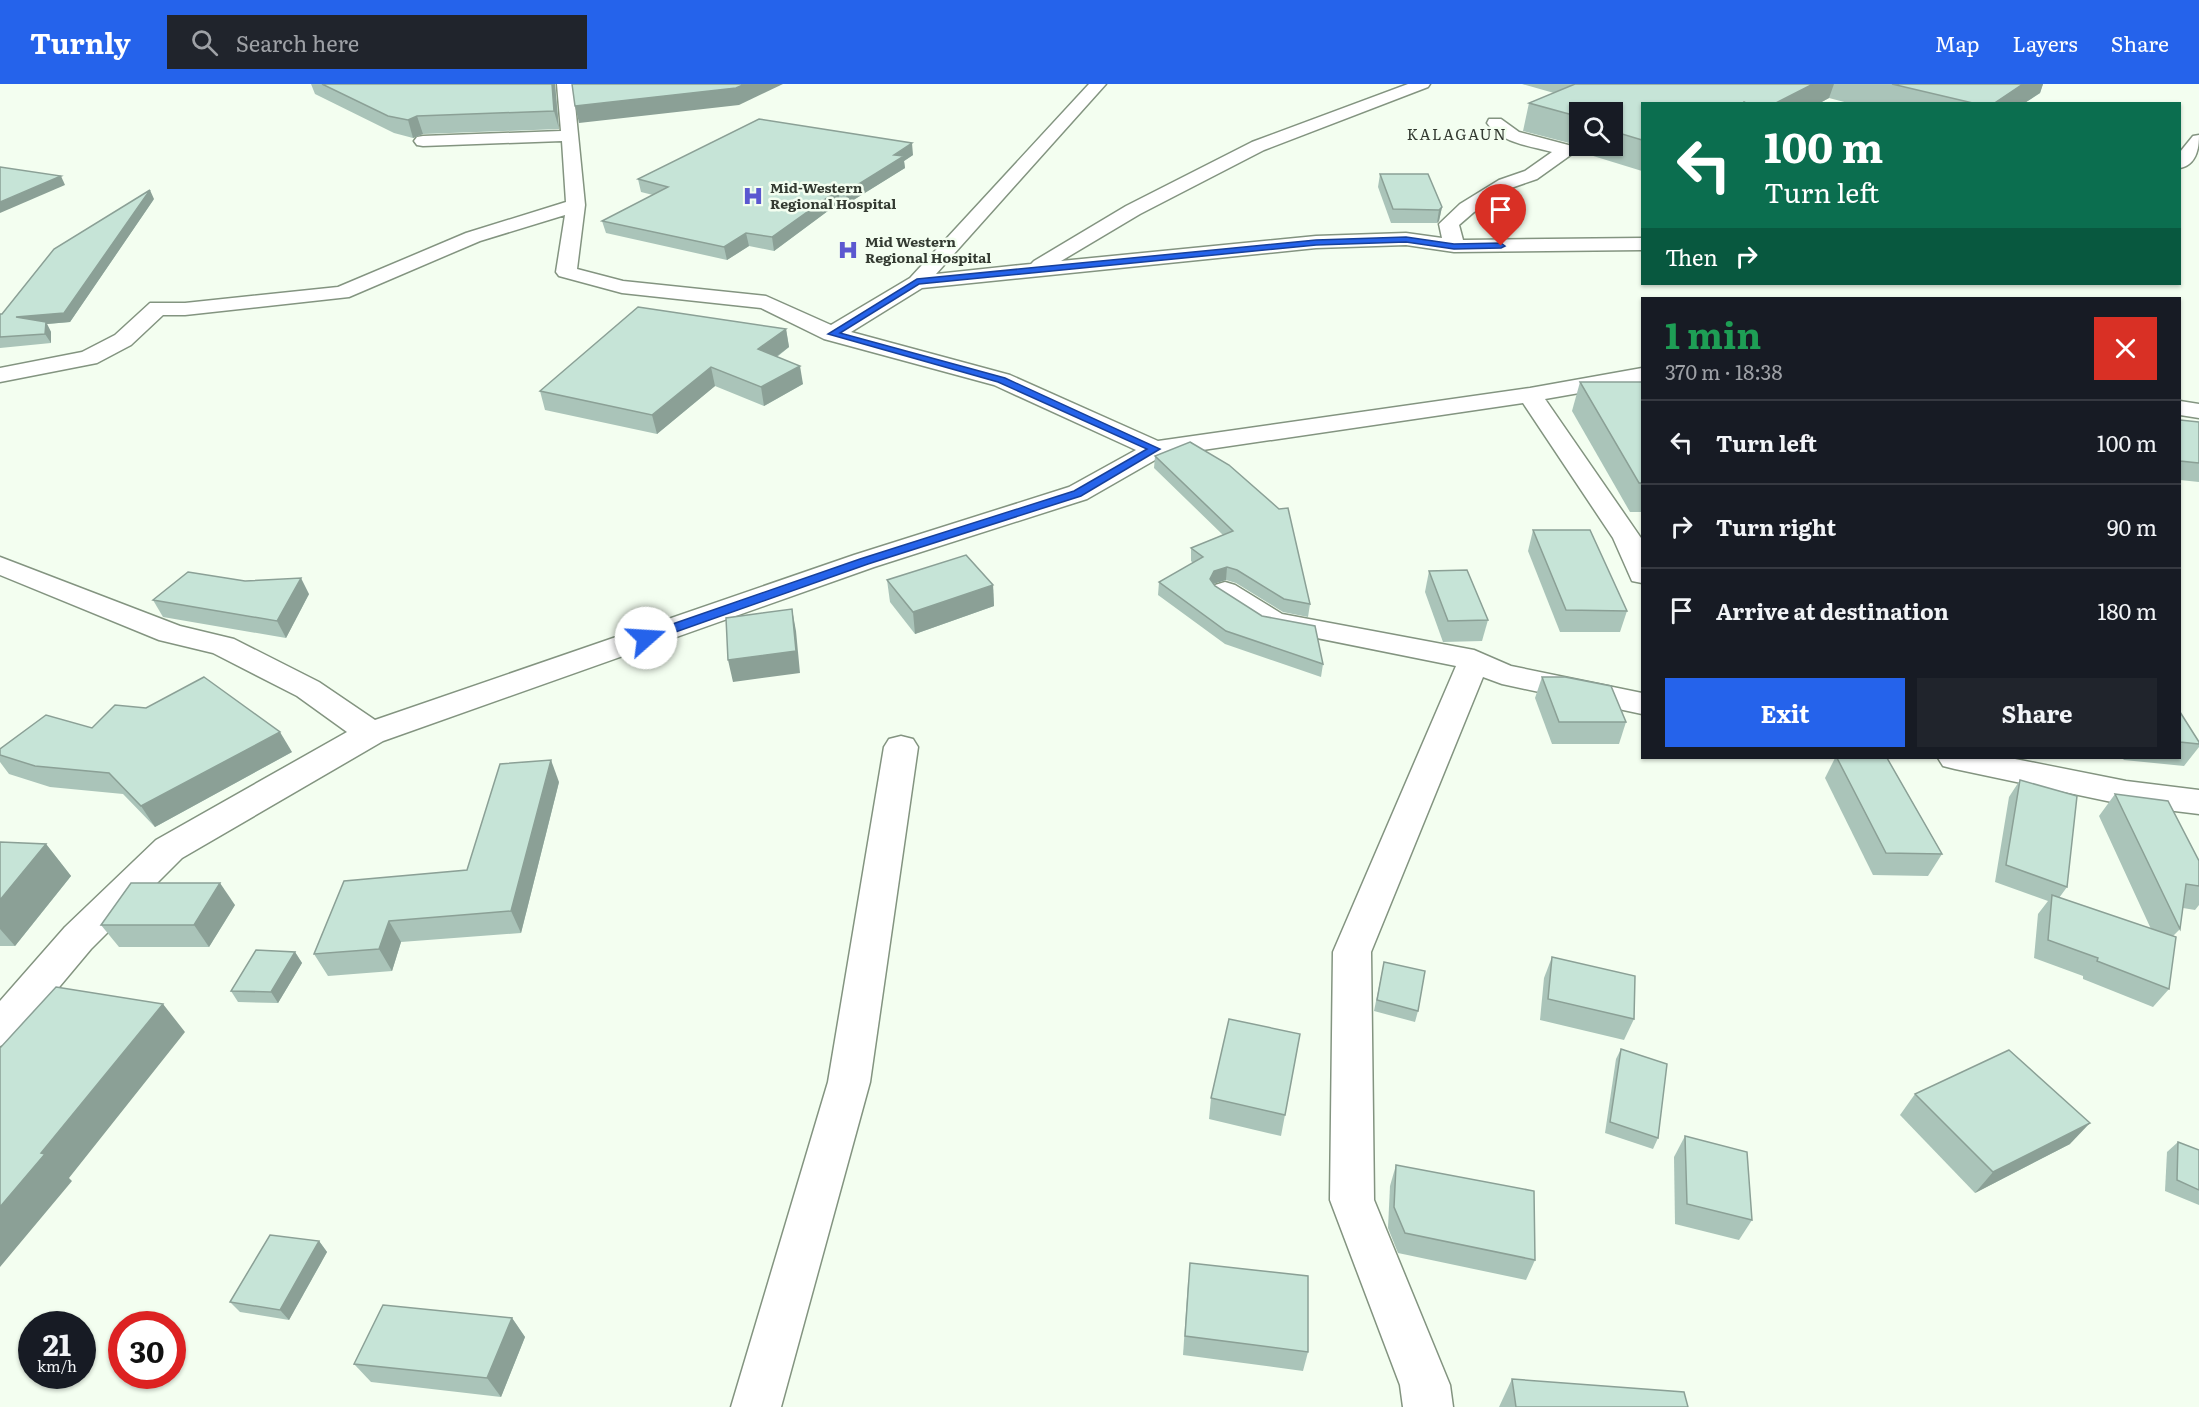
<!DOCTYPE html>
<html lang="en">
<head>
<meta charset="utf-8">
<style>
  body { margin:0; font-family:Literata,serif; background:#20242c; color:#f1f3f6; height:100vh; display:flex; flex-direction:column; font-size:22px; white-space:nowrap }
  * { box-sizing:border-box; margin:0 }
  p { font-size:20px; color:#9ea1a6 }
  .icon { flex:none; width:33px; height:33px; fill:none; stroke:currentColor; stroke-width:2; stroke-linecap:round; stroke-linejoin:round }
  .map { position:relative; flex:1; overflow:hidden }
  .details { position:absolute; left:1641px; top:213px; width:540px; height:462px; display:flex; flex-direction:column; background:#171b24; border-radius:0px; box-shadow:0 2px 4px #0004 }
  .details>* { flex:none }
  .hud { position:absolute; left:1641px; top:18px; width:540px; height:183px; border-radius:0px; box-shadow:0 2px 4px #0004; background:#0b6e4f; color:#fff; overflow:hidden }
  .fabs { position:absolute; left:1569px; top:18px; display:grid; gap:12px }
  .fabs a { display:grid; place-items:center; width:54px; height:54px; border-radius:0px; background:#171b24; box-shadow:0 2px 4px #0004; font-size:30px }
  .speed { position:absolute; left:18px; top:1227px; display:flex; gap:12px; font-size:30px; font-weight:700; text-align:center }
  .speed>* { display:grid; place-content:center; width:78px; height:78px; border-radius:50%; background:#171b24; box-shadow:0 2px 4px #0004; line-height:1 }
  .speed small { font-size:15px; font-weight:400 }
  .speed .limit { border:9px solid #d22; background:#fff; color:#111 }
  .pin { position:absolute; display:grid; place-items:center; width:51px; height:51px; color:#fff; margin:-62px -26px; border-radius:50% 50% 50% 0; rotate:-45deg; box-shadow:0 0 6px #0007 }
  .pin .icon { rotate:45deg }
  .me { position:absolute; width:66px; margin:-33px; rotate:71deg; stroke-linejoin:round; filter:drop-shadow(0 0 4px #0008) }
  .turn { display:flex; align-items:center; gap:21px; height:126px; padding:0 24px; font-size:27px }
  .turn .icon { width:78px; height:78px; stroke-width:2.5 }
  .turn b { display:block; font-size:42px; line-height:51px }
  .then { display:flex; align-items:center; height:57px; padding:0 24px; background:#0003; gap:12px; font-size:22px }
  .round { display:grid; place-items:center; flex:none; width:63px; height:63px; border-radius:0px; background:#20242c }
  .head { display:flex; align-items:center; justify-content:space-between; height:102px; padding:0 24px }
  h1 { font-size:36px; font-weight:700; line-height:45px; color:#1e9e55 }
  .cta { display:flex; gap:12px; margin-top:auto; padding:12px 24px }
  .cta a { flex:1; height:69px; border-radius:0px; background:#2563eb; color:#fff; font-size:24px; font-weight:700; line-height:69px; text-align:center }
  .cta a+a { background:#20242c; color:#f1f3f6 }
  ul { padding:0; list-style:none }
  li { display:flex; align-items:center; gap:18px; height:84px; padding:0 24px; border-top:2px solid #363941 }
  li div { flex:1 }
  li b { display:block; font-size:22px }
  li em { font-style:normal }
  header { display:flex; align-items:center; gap:36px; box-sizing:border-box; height:84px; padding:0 30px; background:#2563eb; color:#fff }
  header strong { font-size:28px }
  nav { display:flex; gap:33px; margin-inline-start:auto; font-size:21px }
  .search { width:420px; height:54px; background:#20242c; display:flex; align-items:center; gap:15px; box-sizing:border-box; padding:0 21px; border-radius:0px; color:#9ea1a6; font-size:22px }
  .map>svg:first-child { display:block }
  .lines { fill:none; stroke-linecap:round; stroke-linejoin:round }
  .street-casing { stroke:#839480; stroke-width:3 }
  .street { fill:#fff; fill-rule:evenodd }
  .wall { fill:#aac4b9; fill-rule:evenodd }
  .shaded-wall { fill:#8ba096 }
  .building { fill:#c6e4d7; stroke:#8ba096; stroke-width:1.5 }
  .route { fill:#2563eb; stroke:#184099; stroke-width:1.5 }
  .labels { text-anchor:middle; stroke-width:5; stroke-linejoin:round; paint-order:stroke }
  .far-poi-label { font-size:14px; font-weight:bold; fill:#333a31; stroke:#f3fef0; text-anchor:start }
  .far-neighbourhood-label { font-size:15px; letter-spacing:1.5px; fill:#333a31; stroke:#f3fef0 }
</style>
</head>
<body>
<header>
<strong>Turnly</strong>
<div class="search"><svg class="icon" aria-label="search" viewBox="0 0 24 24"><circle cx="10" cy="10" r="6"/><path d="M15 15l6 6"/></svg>Search here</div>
<nav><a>Map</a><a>Layers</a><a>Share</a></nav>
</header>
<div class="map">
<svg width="2199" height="1323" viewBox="0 0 2199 1323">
  <rect width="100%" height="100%" fill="#f3fef0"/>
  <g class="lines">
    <g class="street-casing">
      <g id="street">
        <path d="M557,0H573L585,121L577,185L623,197L766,212L831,241L910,194L1089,0H1106L936,190L1031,180L1034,177L1126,122L1252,58L1408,0H1430L1428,3L1264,66L1140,130L1061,177L1316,152L1406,149L1442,154L1439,140L1460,120L1499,96L1525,87L1552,68C1530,62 1501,59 1487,39L1489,35H1501L1519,48L1572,62L1575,66L1572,70L1537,95L1511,104L1474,128L1459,141L1463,156L1642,154V166L1454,168L1406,161L1316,164L922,204L851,248L1010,291L1158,357L1530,304L1642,284V298L1545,315L1641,454L1642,499L1632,497L1613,454L1523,319L1162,372L1087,415L874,483L383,657L182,774L91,865L14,957L0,962V917L65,843L156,756L347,648L297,612L213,569L159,556L0,491V473L180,542L234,555L319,598L375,636L854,471L1069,403L1136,366L994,301L824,255L761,224L622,209L559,192L556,188L565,131L480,157L349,213L185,231H163L131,261L97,279L0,298V284L82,268L115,251L150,219H185L338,203L466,149L566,118L562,57L423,62L417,61L414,57L417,53L423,52L561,47Z"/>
        <path d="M2199,51C2199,65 2196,81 2180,84V68L2193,52Z"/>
        <polygon points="2180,317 2199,320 2199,334 2180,331"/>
        <polygon points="1225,498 1235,501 1282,530 1474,566 1511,582 1642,609 1642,630 1502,600 1483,593 1371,868 1374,1116 1450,1301 1453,1323 1403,1323 1400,1301 1330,1116 1333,868 1456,582 1262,543 1215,513 1211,507 1215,501"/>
        <polygon points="901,652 913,655 918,663 870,998 781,1323 731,1323 828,998 884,663 889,655"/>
        <polygon points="1938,674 2010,674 2126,697 2199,706 2199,730 2126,721 1955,685 1943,682"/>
      </g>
    </g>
    <use href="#street" class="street"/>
  </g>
  <g class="wall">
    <polygon points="311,0 555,0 559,45 423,50 413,54 394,49 315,10"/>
    <path d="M1522,0H2043L2040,9L2023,20H1852L1829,14L1818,20H1642V87L1577,67L1573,60L1523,47L1529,19L1554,9ZM1580,28H1612V62H1580Z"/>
    <polygon points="913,71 904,77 905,84 847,120 840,118 774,167 749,162 727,176 606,149 602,137 653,111 641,108 638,95"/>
    <polygon points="1380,90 1442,123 1439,137 1437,139 1391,139 1378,103"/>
    <polygon points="154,115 70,238 47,240 51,248 51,259 0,264 0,230 2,230"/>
    <polygon points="786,245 789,263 777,273 803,300 764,322 715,302 657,350 545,326 540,307"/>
    <polygon points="1580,298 1642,298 1642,428 1630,428 1572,327"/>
    <polygon points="2180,336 2199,338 2199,398 2180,396"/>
    <polygon points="1155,372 1310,520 1308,533 1283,528 1236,499 1226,496 1213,500 1215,502 1323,580 1321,593 1225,560 1158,511 1159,498 1193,479 1191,477 1191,464 1223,451 1154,384"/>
    <polygon points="1533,446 1627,527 1620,548 1560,548 1528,467"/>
    <polygon points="1429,487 1488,536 1482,557 1443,558 1425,508"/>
    <polygon points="887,496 993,501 994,522 915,550 890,518"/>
    <polygon points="309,510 286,554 163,533 153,516"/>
    <polygon points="1542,593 1626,638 1619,660 1552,660 1535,614"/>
    <polygon points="146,624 292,668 155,743 123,710 50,703 9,690 0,678 0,665 92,644"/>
    <polygon points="2180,628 2199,658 2199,663 2184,682 2124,676 2122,674 2180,674"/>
    <polygon points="1835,674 1887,674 1942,770 1928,792 1873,791 1825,694"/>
    <polygon points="2020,696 2067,803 2059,814 2151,845 2099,732 2115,710 2199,777 2199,821 2195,826 2183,824 2180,845 2173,852 2169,905 2153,923 2083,895 2083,892 2034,874 2038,830 2048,817 1995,798 2009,713"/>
    <polygon points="559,698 521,849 401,858 392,887 328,892 314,870 467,786"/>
    <polygon points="0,758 46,760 71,792 15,862 0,862"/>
    <polygon points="235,821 209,863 119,863 101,841"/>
    <polygon points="295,868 302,879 278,919 238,918 231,907"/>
    <polygon points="1552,873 1634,935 1624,956 1540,936 1544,894"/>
    <polygon points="1384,878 1418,927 1415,938 1374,927"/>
    <polygon points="1300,950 1281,1052 1209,1035 1211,1014"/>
    <polygon points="1621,965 1658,1054 1653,1065 1605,1049 1616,975"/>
    <polygon points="1915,1010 2070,1060 1975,1109 1900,1031"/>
    <polygon points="1685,1052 1752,1136 1739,1156 1675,1140 1674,1073"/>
    <polygon points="2178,1058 2199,1066 2199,1121 2165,1107 2167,1068"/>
    <polygon points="1396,1081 1535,1176 1526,1196 1398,1169 1388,1144 1390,1102"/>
    <polygon points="319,1157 327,1168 289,1236 240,1228 230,1218"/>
    <polygon points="1188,1198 1308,1268 1303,1287 1183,1271"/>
    <polygon points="512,1234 525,1253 501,1313 371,1298 354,1280"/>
    <polygon points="1512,1295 1688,1323 1499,1323"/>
  </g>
  <g class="shaded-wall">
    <polygon points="552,0 555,0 559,45 554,27"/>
    <polygon points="745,0 783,0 739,21 579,39 575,22"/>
    <polygon points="1813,0 1834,0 1829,14 1818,20 1774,20"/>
    <polygon points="2023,0 2043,0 2040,9 2023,20 1993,20"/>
    <polygon points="417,32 423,50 413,54 408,36"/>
    <polygon points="912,59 913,71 904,77 905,84 847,120 846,108 894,71"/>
    <polygon points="61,92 65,101 0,129 0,118"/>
    <polygon points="150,106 154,115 70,238 47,240 51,248 51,259 45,250 16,233"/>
    <polygon points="838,106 840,118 774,167 772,153"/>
    <polygon points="1442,123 1439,137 1437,139 1439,126"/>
    <polygon points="746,149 749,162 727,176 724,163"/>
    <polygon points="786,245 789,263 761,284 758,265"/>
    <polygon points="800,282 803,300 764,322 761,303"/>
    <polygon points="711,283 715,302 657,350 652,331"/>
    <polygon points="1227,483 1226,496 1213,500 1210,495 1214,487"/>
    <polygon points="301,494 309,510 286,554 277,537"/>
    <polygon points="993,501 994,522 915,550 913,528"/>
    <polygon points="792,525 796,547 800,589 733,598 728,576"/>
    <polygon points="280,648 292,668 155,743 141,722"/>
    <polygon points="551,676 559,698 521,849 511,827"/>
    <polygon points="46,760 71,792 15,862 0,845 0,816"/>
    <polygon points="220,799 235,821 209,863 194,841"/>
    <polygon points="389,837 401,858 392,887 379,865"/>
    <polygon points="295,868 302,879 278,919 271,908"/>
    <polygon points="163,920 185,948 69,1094 72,1097 0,1183 0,1123 41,1069"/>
    <polygon points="2090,1039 2070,1060 1975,1109 1993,1088"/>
    <polygon points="319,1157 327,1168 289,1236 280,1226"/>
    <polygon points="512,1234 525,1253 501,1313 487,1294"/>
  </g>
  <g class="building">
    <polygon points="322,0 552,0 554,27 417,32 408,36 388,32"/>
    <polygon points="572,0 745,0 736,4 575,22"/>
    <polygon points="1575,0 1813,0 1774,20 1748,20 1744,18 1742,20 1642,20 1642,56 1612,47 1612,28 1580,28 1580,33 1529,19"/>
    <polygon points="1892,0 2023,0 1993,20 1977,20"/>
    <polygon points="759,35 912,59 894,71 904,72 846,108 838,106 772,153 746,149 724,163 602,137 668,103 638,95"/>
    <polygon points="0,83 61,92 0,118"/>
    <polygon points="1380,90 1428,90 1442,123 1439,126 1393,125"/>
    <polygon points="150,106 64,229 16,233 46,238 45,250 0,253 0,230 2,230 54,165"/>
    <polygon points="638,223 786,245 758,265 800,282 761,303 711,283 652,331 540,307"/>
    <polygon points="1580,298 1642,298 1642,399 1639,399"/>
    <polygon points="2180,336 2199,338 2199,379 2180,377"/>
    <polygon points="1190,358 1229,381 1279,425 1288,424 1310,520 1284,515 1237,486 1227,483 1214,487 1210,495 1215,502 1262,532 1315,542 1323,580 1226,547 1159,498 1203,473 1191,464 1233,447 1155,372"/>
    <polygon points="1533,446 1590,446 1627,527 1566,526"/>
    <polygon points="966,471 993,501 913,528 887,496"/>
    <polygon points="1467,486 1488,536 1448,537 1429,487"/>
    <polygon points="188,488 245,497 301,494 277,537 153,516"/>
    <polygon points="792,525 796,567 728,576 726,534"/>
    <polygon points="204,593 280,648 141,722 109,689 35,682 0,671 0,665 46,631 92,644 115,621 146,624"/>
    <polygon points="1542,593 1565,593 1611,602 1626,638 1559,638"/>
    <polygon points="2180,628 2199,658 2199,660 2180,658"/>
    <polygon points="1837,674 1887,674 1942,770 1886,769"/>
    <polygon points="551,676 511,827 389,837 379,865 314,870 344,797 467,786 500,680"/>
    <polygon points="2020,696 2077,712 2067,803 2006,781"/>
    <polygon points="2115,710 2168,717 2199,777 2199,802 2186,800 2180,845"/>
    <polygon points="0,758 46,760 0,816"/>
    <polygon points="131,799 220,799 194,841 101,841"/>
    <polygon points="2052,811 2176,853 2169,905 2097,877 2098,874 2048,856"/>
    <polygon points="256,866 295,868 271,908 231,907"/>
    <polygon points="1552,873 1635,892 1634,935 1548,915"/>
    <polygon points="1384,878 1425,887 1418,927 1377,916"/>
    <polygon points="56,903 163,920 41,1069 45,1070 0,1123 0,964"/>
    <polygon points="1229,935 1300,950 1285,1031 1211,1014"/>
    <polygon points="1621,965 1667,980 1658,1054 1610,1038"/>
    <polygon points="2009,966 2090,1039 1993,1088 1915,1010"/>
    <polygon points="1685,1052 1747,1068 1752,1136 1687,1120"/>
    <polygon points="2178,1058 2199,1066 2199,1106 2177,1096"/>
    <polygon points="1396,1081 1534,1107 1535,1176 1405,1149 1394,1123"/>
    <polygon points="270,1151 319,1157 280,1226 230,1218"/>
    <polygon points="1190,1179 1308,1192 1308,1268 1185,1252"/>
    <polygon points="383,1221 512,1234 487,1294 354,1280"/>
    <polygon points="1512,1295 1684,1308 1688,1323 1516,1323"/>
  </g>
  <polygon class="route" points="1406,153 1454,160 1501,159 1505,162 1501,164 1454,165 1406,158 1316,161 919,200 840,249 1005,294 1160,365 1081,412 868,480 650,557 646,558 639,554 641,551 860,475 1074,407 1147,365 998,298 828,250 917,195 1316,156"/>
  <defs>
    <g id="hospital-bare" transform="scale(1.62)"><path d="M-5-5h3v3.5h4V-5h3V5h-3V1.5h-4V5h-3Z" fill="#5b58d0" stroke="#f3fef0" stroke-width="2.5" paint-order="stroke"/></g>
  </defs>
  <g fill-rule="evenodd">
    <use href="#hospital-bare" x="753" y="112"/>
    <use href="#hospital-bare" x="848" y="166"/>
  </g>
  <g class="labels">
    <g class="far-poi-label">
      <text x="770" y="109">Mid-Western<tspan x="770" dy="16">Regional Hospital</tspan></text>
      <text x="865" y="163">Mid Western<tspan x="865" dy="16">Regional Hospital</tspan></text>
    </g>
    <g class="far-neighbourhood-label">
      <text x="1457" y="56">KALAGAUN</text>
    </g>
  </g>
</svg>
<div class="fabs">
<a><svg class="icon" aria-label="search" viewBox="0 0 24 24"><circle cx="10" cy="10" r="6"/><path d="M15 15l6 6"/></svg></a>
</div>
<div class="speed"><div>21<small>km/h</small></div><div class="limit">30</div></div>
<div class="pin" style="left:1501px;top:162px;background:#d93025"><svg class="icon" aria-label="arrive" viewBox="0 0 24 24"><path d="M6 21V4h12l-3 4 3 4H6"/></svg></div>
<svg class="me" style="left:646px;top:554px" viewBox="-20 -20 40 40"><circle r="19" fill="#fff"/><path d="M0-13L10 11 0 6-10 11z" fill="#2563eb"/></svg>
<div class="hud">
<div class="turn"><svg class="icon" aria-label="left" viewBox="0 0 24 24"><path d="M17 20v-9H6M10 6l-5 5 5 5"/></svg><div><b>100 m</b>Turn left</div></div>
<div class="then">Then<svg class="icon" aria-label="right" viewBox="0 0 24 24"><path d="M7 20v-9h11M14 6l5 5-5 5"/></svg></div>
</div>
<section class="details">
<div class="head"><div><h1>1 min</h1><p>370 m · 18:38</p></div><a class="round" style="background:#d93025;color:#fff"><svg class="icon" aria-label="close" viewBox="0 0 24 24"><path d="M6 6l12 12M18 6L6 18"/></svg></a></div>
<ul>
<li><svg class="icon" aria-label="left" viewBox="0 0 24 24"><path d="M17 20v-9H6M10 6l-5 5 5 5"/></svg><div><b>Turn left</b></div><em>100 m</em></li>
<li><svg class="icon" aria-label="right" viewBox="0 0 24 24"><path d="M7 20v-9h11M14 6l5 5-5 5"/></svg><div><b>Turn right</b></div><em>90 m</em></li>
<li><svg class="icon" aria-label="arrive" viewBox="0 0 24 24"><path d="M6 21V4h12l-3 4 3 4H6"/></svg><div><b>Arrive at destination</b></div><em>180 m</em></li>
</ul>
<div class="cta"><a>Exit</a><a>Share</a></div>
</section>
</div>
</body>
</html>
